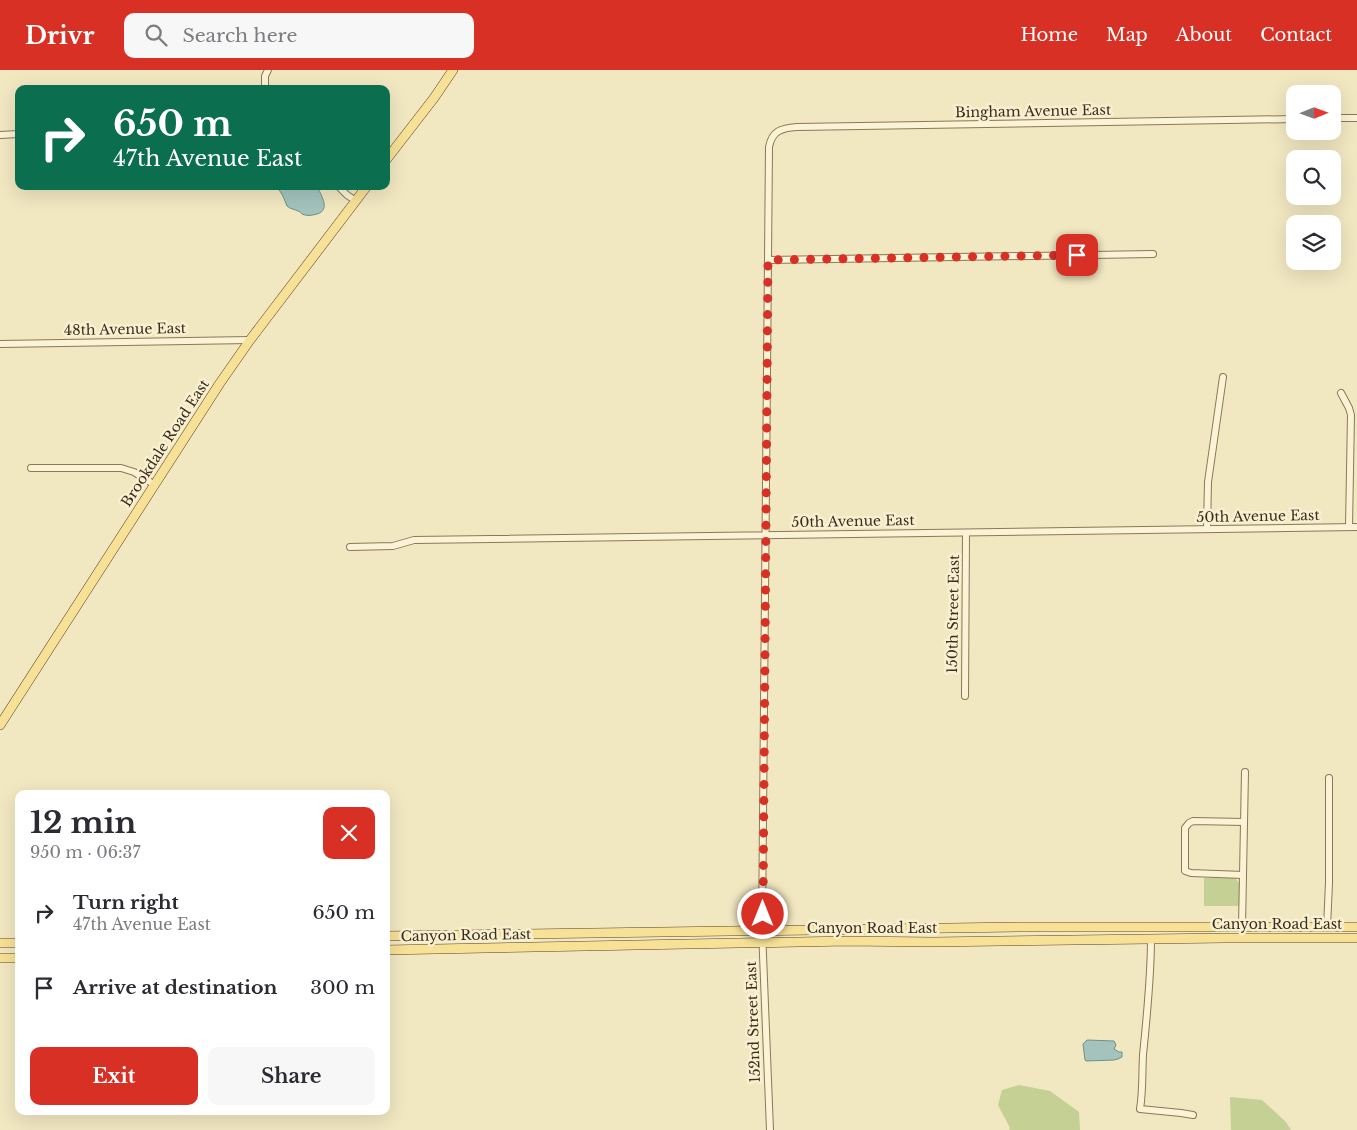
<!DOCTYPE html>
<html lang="en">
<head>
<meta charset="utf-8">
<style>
  body { margin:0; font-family:"Libre Baskerville",serif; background:#f7f7f7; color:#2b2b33; height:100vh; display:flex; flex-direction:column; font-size:19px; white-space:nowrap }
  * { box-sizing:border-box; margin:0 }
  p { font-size:16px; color:#7c7c81 }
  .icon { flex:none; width:28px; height:28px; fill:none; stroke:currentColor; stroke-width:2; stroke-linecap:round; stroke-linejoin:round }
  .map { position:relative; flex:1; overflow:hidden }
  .drawer { position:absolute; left:15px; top:720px; width:375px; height:325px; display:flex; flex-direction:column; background:#fff; border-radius:10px; box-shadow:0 5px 20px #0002 }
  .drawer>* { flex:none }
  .top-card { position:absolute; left:15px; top:15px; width:375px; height:105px; border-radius:10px; box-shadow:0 5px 20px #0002; background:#0b6e4f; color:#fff; overflow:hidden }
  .needle { width:32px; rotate:89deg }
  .fabs { position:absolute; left:1286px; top:15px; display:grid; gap:10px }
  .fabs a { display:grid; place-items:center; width:55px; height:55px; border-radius:10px; background:#fff; box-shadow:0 5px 20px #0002; font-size:25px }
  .pin { position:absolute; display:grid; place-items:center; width:42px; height:42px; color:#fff; margin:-21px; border-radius:10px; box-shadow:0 2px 8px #0006 }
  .me { position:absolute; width:55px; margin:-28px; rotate:0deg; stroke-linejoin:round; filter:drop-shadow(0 0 4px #0008) }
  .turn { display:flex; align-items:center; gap:18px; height:105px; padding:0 15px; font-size:22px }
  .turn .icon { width:65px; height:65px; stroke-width:2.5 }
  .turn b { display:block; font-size:35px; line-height:42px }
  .round { display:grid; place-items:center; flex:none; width:52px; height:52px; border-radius:10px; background:#f7f7f7 }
  .summary { display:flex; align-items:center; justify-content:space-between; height:85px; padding:0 15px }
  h1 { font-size:30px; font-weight:800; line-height:38px }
  .primary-button { display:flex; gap:10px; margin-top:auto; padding:10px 15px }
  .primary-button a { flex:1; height:58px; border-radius:10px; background:#d93025; color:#fff; font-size:20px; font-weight:800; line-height:58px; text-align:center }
  .primary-button a+a { background:#f7f7f7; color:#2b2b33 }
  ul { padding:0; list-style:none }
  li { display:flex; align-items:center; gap:15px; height:75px; padding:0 15px }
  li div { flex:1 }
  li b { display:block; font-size:19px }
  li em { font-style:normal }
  header { display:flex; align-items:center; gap:30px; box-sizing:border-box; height:70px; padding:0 25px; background:#d93025; color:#fff }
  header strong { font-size:24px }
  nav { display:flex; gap:28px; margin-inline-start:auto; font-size:18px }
  .search { width:350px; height:45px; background:#f7f7f7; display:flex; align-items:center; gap:12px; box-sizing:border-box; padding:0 18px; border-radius:10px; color:#7c7c81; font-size:19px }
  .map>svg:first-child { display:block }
  .green { fill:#c4d094 }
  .water { fill:#a4c3bd; stroke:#6a928c }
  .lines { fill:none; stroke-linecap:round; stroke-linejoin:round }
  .minor-casing { stroke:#8c7857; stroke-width:8 }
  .major-casing { stroke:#5a452c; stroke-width:10 }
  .minor { stroke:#fbf3d5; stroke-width:6 }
  .major { stroke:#f7e196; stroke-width:9 }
  .route { stroke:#d93025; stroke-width:9; stroke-dasharray:0 16.2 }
  .labels { text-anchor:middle; stroke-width:5; stroke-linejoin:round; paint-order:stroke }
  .street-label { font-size:14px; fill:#3b2e1d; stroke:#f8f0d1 }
</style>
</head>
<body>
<header>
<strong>Drivr</strong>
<div class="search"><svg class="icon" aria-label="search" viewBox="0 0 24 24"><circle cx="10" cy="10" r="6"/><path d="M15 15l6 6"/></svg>Search here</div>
<nav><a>Home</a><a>Map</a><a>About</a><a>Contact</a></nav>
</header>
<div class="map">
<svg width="1357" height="1060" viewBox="0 0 1357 1060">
  <rect width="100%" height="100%" fill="#f1e7c1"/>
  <g class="green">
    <polygon points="1204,808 1233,808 1236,809 1239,813 1239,836 1204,836"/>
    <polygon points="1019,1015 1050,1021 1079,1042 1080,1060 1009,1060 1010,1058 998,1035 1002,1020"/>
    <polygon points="1230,1027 1262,1030 1286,1052 1291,1060 1231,1060"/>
  </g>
  <g class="water">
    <path d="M273,116H317C321,125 331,140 317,144C313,145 309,146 305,145C298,143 305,144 298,141C294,139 290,139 287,136C284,129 281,118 273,116Z"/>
    <polygon points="1087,970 1114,971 1116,975 1114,979 1119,982 1122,982 1122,987 1118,989 1114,990 1086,991 1085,990 1083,974"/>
  </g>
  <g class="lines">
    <g class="minor-casing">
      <g id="minor">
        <polyline points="265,19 265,6 268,0"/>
        <polyline points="1332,48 1357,48"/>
        <polyline points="0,65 19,64"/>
        <polyline points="338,116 347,125 356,131"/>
        <polyline points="768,190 1153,184"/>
        <polyline points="0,274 250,270"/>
        <polyline points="1341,323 1349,338 1351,345 1349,457"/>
        <polyline points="31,398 121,398 134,402 155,415"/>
        <polyline points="1207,459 1208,412 1223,307"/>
        <polyline points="350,477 393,476 414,470 1357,457"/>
        <polyline points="965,626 966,463"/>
        <polyline points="1243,805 1191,803 1185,801 1185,758 1189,753 1193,751 1244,752"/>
        <polyline points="1242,856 1245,702"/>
        <polyline points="1327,857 1329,813 1329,708"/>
        <path d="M1151,869C1151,907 1147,946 1143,985C1142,1003 1143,1021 1140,1039L1181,1043L1193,1045"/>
        <path d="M770,1060L762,860L769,77C772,61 781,58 797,57L1295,49"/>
      </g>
    </g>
    <g class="major-casing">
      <g id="major">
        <polyline points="386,90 434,28 453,0"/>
        <polyline points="0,655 220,313 250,270 367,116"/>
        <polyline points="386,866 1018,857 1357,857"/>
        <polyline points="0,873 19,873"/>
        <polyline points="386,880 847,871 933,872 1225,868 1357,868"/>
        <polyline points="0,888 19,888"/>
      </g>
    </g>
    <use href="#minor" class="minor"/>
    <use href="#major" class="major"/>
  </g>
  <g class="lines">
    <polyline class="route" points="763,844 768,190 1077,185"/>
  </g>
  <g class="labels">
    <g class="street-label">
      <text transform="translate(1033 41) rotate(-1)" y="5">Bingham Avenue East</text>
      <text transform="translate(125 259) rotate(-1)" y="5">48th Avenue East</text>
      <text transform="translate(165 373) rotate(-57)" y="5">Brookdale Road East</text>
      <text transform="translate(1258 446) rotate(-1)" y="5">50th Avenue East</text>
      <text transform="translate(853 451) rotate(-1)" y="5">50th Avenue East</text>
      <text transform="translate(953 544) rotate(-89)" y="5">150th Street East</text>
      <text x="1277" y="859">Canyon Road East</text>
      <text x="872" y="863">Canyon Road East</text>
      <text transform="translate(466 865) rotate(-1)" y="5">Canyon Road East</text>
      <text transform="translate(753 952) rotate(-92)" y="5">152nd Street East</text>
    </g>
  </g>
</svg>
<div class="fabs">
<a><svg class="needle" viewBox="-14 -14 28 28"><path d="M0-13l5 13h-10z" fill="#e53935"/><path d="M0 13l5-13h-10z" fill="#7c7c81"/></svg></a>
<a><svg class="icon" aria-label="search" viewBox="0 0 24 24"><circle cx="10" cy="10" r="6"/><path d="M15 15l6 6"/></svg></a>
<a><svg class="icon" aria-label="layers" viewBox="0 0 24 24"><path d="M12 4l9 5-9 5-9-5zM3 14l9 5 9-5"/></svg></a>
</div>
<div class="pin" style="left:1077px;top:185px;background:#d93025"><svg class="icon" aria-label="arrive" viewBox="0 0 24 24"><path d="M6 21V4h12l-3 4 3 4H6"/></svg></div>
<svg class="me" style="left:763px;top:844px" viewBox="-20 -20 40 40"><circle r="17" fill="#d93025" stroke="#fff" stroke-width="3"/><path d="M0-11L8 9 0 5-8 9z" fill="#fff"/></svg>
<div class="top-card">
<div class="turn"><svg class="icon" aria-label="right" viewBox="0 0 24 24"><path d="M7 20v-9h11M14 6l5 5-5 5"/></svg><div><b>650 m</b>47th Avenue East</div></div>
</div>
<section class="drawer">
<div class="summary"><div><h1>12 min</h1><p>950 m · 06:37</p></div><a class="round" style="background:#d93025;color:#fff"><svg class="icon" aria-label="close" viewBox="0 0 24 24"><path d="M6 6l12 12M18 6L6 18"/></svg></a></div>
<ul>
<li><svg class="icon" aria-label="right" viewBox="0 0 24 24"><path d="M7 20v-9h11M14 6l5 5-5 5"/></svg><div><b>Turn right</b><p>47th Avenue East</p></div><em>650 m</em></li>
<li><svg class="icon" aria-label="arrive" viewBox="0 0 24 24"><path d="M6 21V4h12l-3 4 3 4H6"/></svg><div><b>Arrive at destination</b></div><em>300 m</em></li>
</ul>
<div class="primary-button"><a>Exit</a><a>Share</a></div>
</section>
</div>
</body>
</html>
